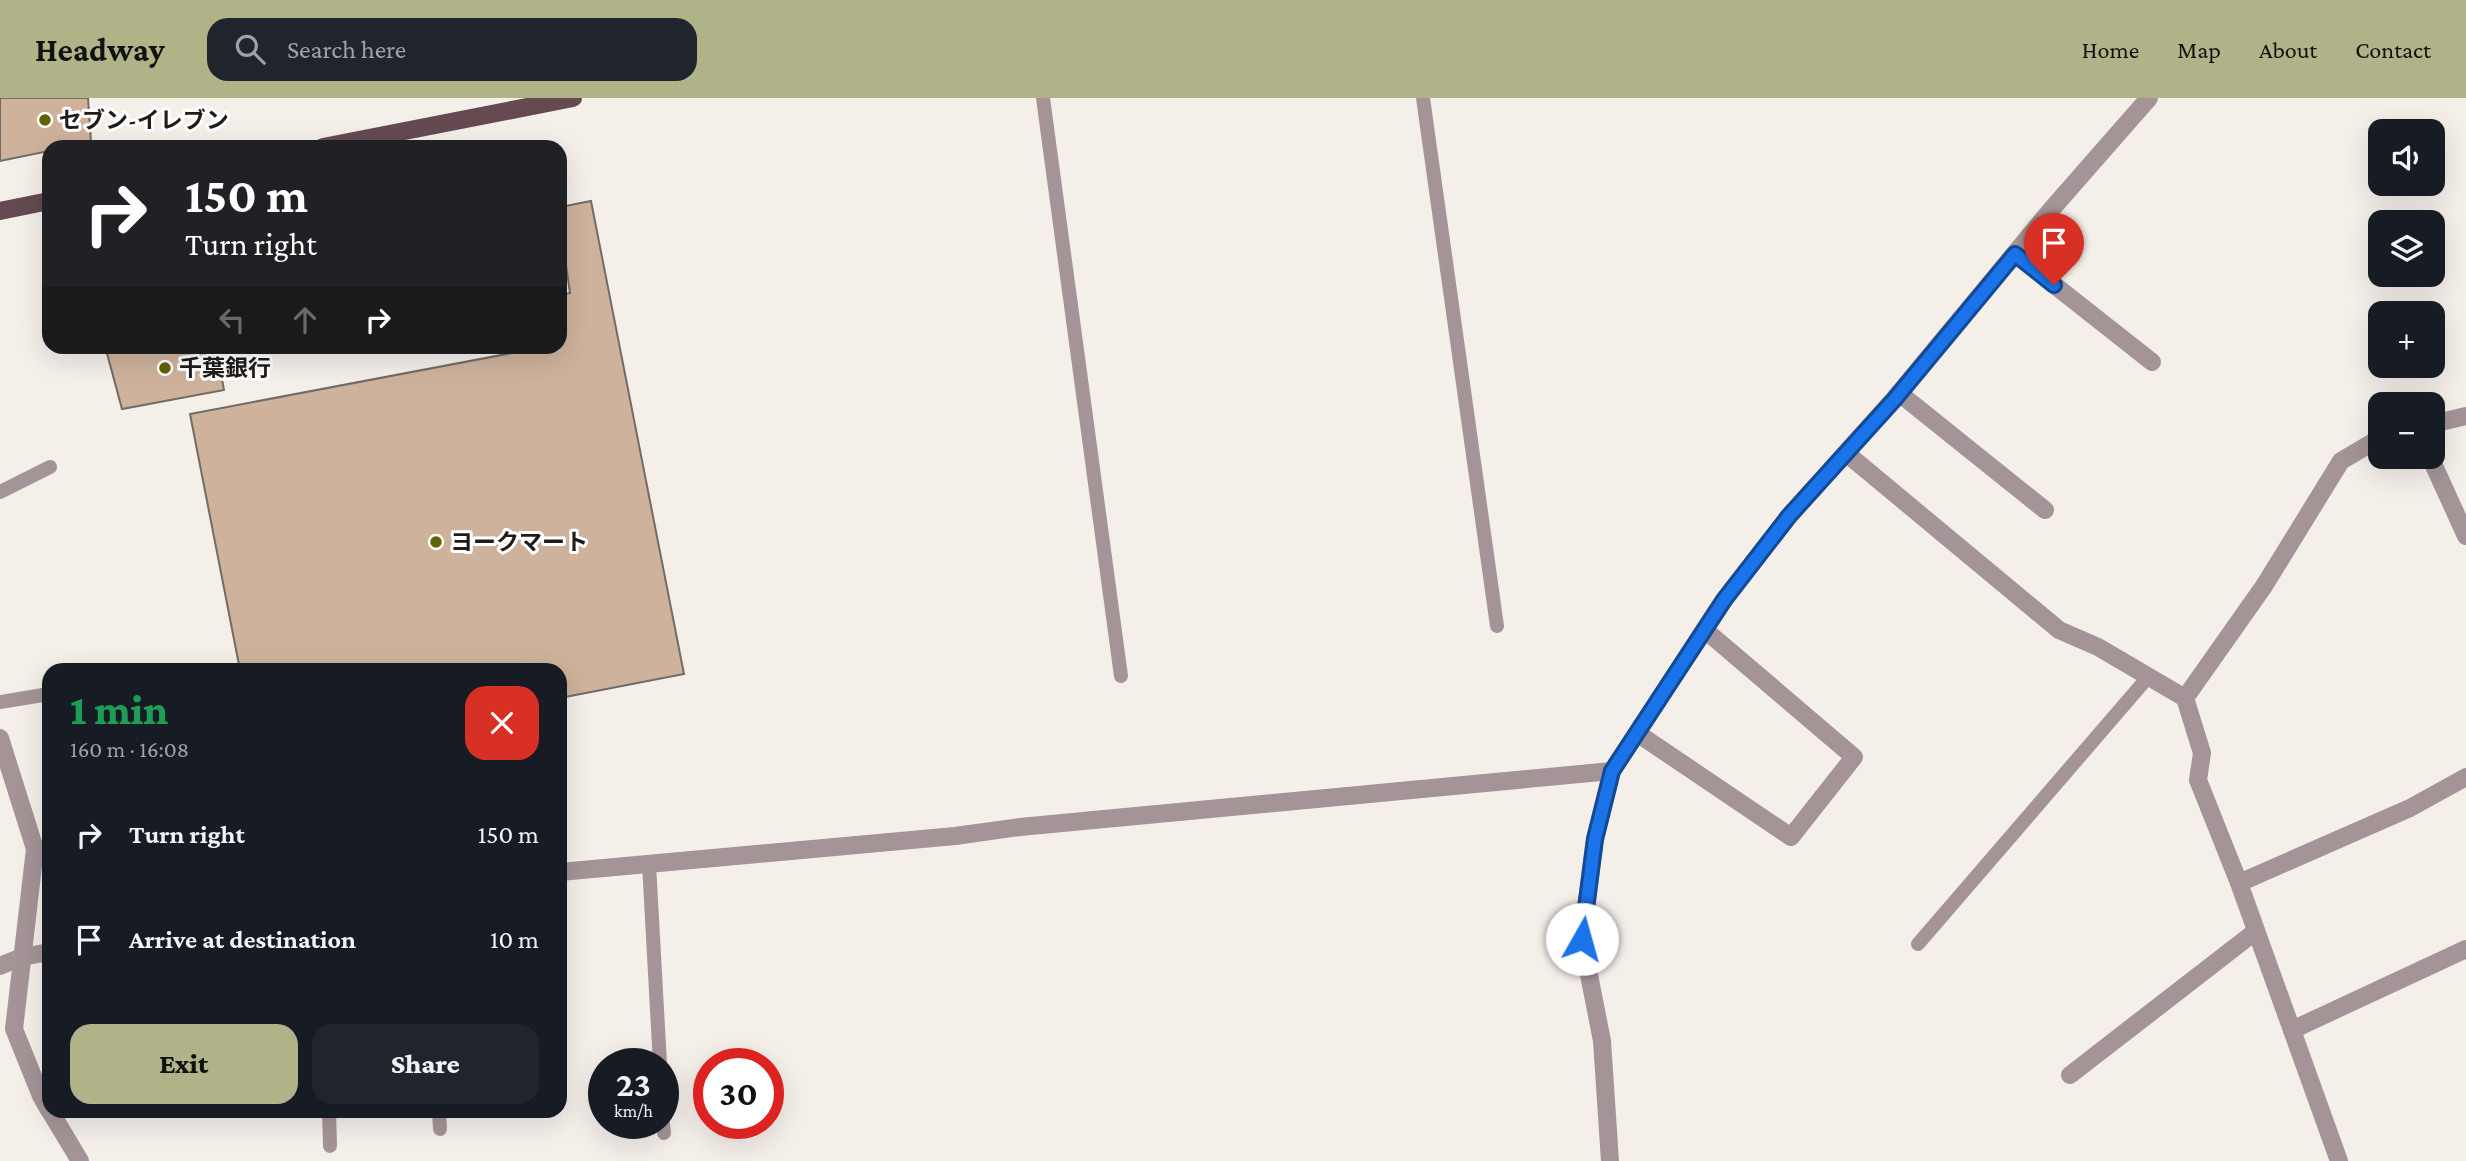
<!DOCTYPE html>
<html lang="en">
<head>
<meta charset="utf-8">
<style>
  body { margin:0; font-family:"Crimson Pro","Noto Sans JP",serif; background:#20242c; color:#f1f3f6; height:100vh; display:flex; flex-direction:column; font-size:26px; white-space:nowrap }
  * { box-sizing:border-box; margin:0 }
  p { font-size:23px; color:#9ea1a6 }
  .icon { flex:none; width:38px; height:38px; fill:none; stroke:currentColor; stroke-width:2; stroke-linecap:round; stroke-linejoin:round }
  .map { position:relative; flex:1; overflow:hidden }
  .panel { position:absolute; left:42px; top:565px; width:525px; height:455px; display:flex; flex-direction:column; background:#171b24; border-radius:21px; box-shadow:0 7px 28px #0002 }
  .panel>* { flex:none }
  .guide { position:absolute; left:42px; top:42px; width:525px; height:214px; border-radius:21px; box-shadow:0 7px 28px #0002; background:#202124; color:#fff; overflow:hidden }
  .buttons { position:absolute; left:2368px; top:21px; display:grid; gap:14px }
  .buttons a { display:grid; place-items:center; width:77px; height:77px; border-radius:14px; background:#171b24; box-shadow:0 7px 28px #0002; font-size:35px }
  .speed { position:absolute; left:588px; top:950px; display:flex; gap:14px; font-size:35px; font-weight:700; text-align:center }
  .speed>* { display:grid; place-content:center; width:91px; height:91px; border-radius:50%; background:#171b24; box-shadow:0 7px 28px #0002; line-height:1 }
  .speed small { font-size:18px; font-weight:400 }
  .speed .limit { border:10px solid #d22; background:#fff; color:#111 }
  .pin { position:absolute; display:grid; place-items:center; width:60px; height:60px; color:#fff; margin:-72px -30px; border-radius:50% 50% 50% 0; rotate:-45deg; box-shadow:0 0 7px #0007 }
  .pin .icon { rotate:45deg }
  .me { position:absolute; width:77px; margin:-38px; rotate:7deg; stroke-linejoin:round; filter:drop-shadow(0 0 5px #0008) }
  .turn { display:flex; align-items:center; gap:24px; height:147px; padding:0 28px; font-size:32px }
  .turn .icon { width:91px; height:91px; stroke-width:2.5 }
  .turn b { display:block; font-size:49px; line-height:60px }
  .lanes { display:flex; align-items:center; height:66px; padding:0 28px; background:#0003; justify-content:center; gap:35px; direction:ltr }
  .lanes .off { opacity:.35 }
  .round { display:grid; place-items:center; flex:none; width:74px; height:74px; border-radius:21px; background:#20242c }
  .overview { display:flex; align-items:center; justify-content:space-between; height:119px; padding:0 28px }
  h1 { font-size:42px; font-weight:800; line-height:52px; color:#1e9e55 }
  .cta { display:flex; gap:14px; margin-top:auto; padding:14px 28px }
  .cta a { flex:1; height:80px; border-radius:21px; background:#afb387; color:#111; font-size:28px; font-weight:800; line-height:80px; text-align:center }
  .cta a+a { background:#20242c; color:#f1f3f6 }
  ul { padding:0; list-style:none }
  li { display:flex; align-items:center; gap:21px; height:105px; padding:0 28px }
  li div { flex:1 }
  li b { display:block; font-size:26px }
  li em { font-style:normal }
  header { display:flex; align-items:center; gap:42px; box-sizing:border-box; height:98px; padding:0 35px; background:#afb387; color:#111 }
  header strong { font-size:33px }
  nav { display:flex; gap:38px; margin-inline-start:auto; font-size:24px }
  .search { width:490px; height:63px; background:#20242c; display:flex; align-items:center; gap:18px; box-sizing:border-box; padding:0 24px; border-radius:21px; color:#9ea1a6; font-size:26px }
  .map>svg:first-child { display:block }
  .building { fill:#ceb29c; stroke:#716c68; stroke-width:2 }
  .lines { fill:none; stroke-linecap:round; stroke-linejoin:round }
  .service { stroke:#a49498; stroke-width:14 }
  .minor { stroke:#a49498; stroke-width:18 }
  .primary { stroke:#654a51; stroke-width:18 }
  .route-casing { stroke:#114b97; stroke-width:18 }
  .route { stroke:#1a73e8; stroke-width:12 }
  .poi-dot { fill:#5f6400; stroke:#fff; stroke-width:2.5 }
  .labels { text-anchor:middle; stroke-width:6; stroke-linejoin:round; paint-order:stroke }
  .poi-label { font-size:23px; font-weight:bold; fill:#1f1c1b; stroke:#fff; text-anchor:start }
</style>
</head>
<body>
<header>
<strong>Headway</strong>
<div class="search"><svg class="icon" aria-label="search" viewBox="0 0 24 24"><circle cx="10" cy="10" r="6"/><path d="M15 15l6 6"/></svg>Search here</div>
<nav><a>Home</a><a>Map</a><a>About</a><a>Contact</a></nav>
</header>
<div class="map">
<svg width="2466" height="1063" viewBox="0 0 2466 1063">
  <rect width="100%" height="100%" fill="#f5efea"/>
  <g class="building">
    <polygon points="0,0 88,0 91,44 67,49 49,49 49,53 0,63"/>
    <polygon points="591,103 684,576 560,600 560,572 240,572 190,316 533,251 532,248 560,248 560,197 570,195 560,126 560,109"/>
    <polygon points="105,248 216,248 224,292 122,311"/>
  </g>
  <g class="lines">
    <g class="service">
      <polyline points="1043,0 1121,578"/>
      <polyline points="1423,0 1497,528"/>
      <polyline points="0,394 50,369"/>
      <polyline points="0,604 49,596"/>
      <polyline points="649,766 660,966"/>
      <polyline points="1918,846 2149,578"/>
      <polyline points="329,1013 330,1048"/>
      <polyline points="439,1013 440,1031"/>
      <polyline points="663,1026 664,1035"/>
    </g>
    <g class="minor">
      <polyline points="2015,156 2152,264"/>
      <polyline points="1899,295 2045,412"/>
      <polyline points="2432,326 2466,318"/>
      <polyline points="1846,355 2059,532 2098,549 2185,600"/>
      <polyline points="2430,359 2466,438"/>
      <polyline points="1637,635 1791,739 1854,659 1705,532"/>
      <polyline points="0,640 35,751 14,931 41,998 49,1012"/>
      <polyline points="560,774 955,738 1020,729 1612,673"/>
      <polyline points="2239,785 2410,710 2466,679"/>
      <polyline points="0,868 22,859 49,854"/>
      <polyline points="2292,932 2466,851"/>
      <polyline points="2070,977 2256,833"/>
      <polyline points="50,1013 80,1063"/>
      <polyline points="1610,1063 1602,943 1582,841 1595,741 1612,673 1724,502 1789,418 1894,301 2050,113 2149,0"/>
      <polyline points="2339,1063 2239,785 2198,682 2202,655 2185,600 2264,488 2341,363 2380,340"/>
    </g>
    <g class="primary">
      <polyline points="323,49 573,0"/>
      <polyline points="0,113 49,103"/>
    </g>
  </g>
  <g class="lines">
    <g class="route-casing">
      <polyline id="route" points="1582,841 1595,741 1612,673 1724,502 1789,418 1894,302 2015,156 2054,187"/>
    </g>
    <use href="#route" class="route"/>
  </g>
  <g class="poi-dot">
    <circle cx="45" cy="22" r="7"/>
    <circle cx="165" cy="270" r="7"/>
    <circle cx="436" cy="444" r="7"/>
  </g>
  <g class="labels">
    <g class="poi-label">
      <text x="59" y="30">セブン-イレブン</text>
      <text x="179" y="278">千葉銀行</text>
      <text x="450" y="452">ヨークマート</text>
    </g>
  </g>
</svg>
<div class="buttons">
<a><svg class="icon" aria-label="sound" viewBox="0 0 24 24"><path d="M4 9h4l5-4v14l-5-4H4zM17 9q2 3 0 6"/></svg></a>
<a><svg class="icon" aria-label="layers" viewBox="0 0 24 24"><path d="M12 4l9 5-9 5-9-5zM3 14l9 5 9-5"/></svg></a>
<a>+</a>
<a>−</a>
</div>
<div class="speed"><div>23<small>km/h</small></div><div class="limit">30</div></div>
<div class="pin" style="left:2054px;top:187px;background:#d93025"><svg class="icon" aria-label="arrive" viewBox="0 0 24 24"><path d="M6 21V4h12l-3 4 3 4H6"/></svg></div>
<svg class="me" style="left:1582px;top:841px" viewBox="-20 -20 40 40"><circle r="19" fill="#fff"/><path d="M0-13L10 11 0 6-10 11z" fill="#1a73e8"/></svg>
<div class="guide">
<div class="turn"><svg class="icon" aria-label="right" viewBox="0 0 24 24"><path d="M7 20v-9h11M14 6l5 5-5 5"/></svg><div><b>150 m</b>Turn right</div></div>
<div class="lanes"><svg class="icon off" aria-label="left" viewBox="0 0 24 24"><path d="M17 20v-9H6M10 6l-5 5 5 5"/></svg><svg class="icon off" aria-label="ahead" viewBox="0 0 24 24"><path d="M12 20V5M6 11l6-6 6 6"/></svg><svg class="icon" aria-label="right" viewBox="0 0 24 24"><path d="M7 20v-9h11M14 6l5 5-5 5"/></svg></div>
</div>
<section class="panel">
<div class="overview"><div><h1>1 min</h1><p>160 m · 16:08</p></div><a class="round" style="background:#d93025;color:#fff"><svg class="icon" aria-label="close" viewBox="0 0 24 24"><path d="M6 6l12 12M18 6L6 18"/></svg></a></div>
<ul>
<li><svg class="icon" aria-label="right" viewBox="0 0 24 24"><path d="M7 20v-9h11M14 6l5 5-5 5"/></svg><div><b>Turn right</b></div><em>150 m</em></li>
<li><svg class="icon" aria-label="arrive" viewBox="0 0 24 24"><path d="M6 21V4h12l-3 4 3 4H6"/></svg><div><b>Arrive at destination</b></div><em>10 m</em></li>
</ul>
<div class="cta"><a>Exit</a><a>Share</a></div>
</section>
</div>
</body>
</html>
